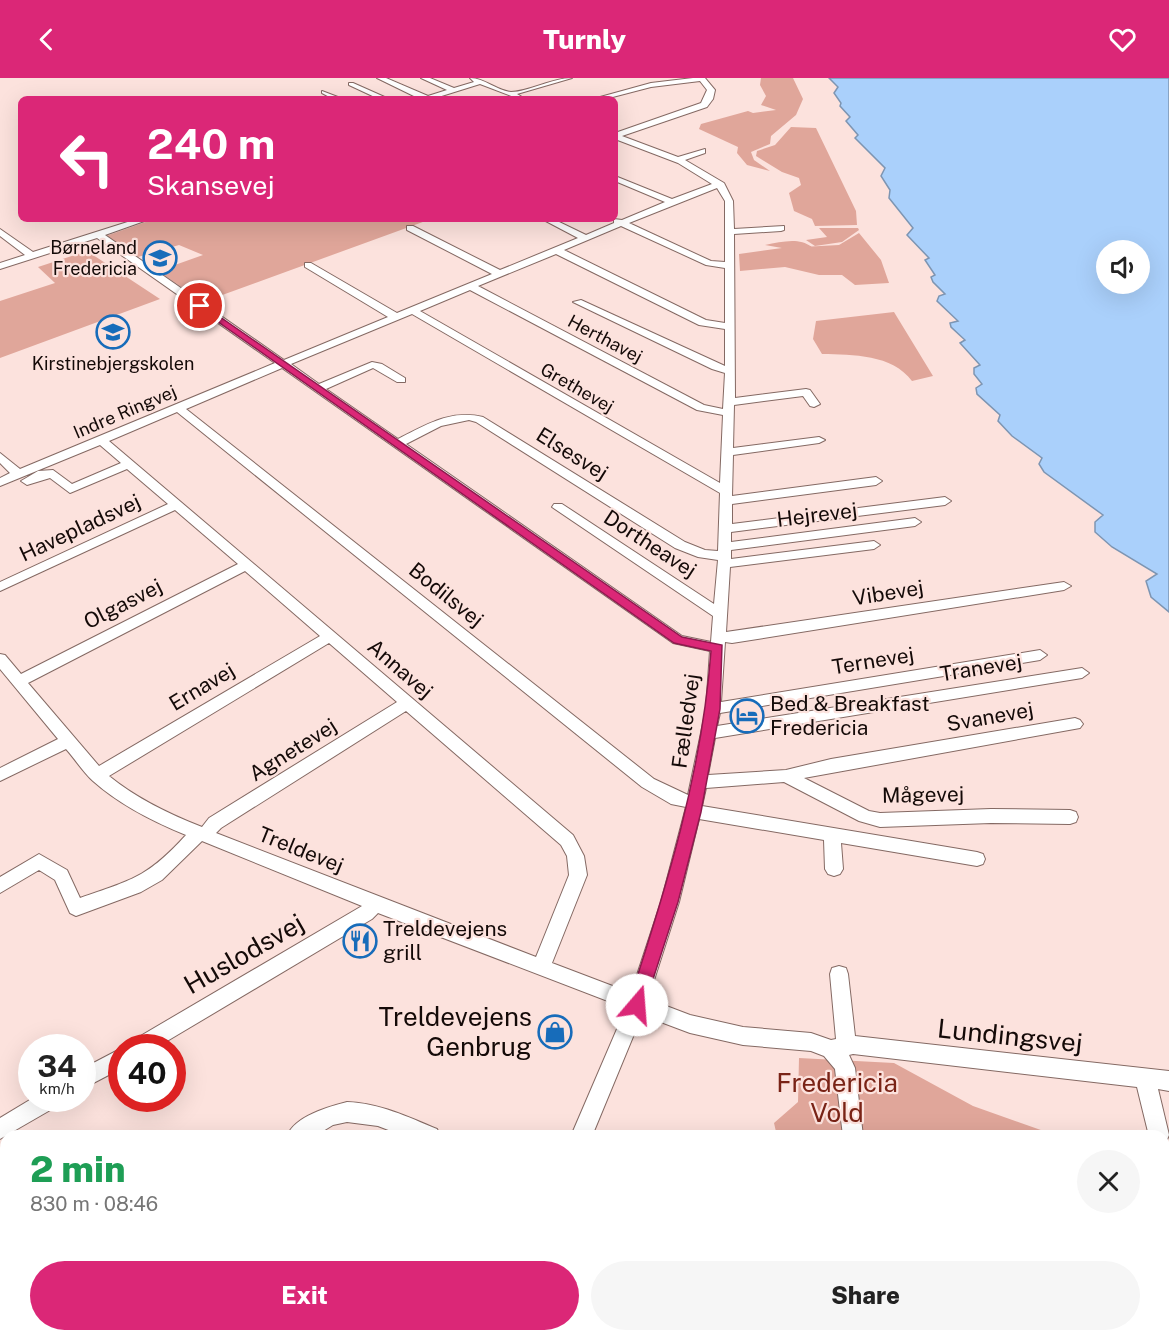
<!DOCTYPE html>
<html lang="en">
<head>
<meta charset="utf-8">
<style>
  body { margin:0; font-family:"Public Sans",sans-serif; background:#f6f6f6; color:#222; height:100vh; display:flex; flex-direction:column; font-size:22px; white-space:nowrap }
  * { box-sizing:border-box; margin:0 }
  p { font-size:20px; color:#767676 }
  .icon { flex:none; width:33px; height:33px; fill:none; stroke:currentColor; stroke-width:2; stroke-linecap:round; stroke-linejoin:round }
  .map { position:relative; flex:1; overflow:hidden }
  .drawer { position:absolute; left:0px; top:1052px; width:1170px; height:212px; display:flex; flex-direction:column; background:#fff; border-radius:18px 18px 0 0; box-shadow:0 6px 24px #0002 }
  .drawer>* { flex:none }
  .banner { position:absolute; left:18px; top:18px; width:600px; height:126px; border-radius:9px; box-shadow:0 6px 24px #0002; background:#db2777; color:#fff; overflow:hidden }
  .controls { position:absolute; left:1096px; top:162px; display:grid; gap:12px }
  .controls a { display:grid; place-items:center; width:54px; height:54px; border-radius:50%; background:#fff; box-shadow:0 6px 24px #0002; font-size:30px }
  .speed { position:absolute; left:18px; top:956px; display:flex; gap:12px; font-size:30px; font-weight:700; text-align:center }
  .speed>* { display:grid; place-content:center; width:78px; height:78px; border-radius:50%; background:#fff; box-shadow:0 6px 24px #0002; line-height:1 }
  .speed small { font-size:15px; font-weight:400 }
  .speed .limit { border:9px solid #d22; background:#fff; color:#111 }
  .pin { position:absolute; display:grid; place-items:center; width:51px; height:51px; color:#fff; margin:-26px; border:3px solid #fff; border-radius:50%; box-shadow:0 2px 6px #0007 }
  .me { position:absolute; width:66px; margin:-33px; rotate:18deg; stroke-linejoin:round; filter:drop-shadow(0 0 4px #0008) }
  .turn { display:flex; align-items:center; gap:21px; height:126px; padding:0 30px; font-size:27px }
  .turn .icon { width:78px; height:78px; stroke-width:2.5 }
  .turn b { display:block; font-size:42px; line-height:51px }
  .round { display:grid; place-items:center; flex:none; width:63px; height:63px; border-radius:32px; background:#f6f6f6 }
  .headline { display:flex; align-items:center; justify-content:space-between; height:102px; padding:0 30px }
  h1 { font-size:36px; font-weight:800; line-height:45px; color:#1e9e55 }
  .action { display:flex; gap:12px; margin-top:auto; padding:12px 30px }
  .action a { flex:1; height:69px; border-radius:36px; background:#db2777; color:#fff; font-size:24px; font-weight:800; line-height:69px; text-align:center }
  .action a+a { background:#f6f6f6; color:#222 }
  header { display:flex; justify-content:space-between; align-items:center; height:78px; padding:0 30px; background:#db2777; color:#fff; font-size:27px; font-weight:800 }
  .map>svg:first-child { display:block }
  .green { fill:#e0a69a }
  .water { fill:#aad0fb; stroke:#7d95b2; stroke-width:1.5; fill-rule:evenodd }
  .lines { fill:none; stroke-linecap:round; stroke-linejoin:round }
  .minor-casing { stroke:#846963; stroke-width:2 }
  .minor { fill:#fff; fill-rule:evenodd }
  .route { fill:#db2777; stroke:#8e194d; stroke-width:1.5 }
  .labels { text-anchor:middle; stroke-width:4.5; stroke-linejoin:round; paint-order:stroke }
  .far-poi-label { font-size:18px; fill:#140a08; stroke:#fce2dd; text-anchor:end }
  .far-street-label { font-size:18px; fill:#140a08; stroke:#fce2dd }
  .street-label { font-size:21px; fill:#140a08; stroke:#fce2dd }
  .poi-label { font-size:21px; fill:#140a08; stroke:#fce2dd; text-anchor:start }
  .near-street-label { font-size:26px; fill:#140a08; stroke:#fce2dd }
  .near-poi-label { font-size:26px; fill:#140a08; stroke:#fce2dd; text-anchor:end }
  .near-park-label { font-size:26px; fill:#792316; stroke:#fce2dd }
</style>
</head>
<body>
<header><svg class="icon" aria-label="back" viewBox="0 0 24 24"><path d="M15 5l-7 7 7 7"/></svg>Turnly<svg class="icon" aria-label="heart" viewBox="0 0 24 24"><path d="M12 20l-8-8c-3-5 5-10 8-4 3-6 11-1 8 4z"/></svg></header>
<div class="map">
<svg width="1169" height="1262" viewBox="0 0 1169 1262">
  <rect width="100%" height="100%" fill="#fce2dd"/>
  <g class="green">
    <polygon points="761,0 793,0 803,21 796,37 771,58 770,66 751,74 754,82 770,93 747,87 737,75 738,69 699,51 701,46 748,33 753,35 776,32 761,27 766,18 760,7"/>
    <polygon points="791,49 816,50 856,133 857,147 815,148 812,141 794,133 789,115 801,107 799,100 782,94 756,78 757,73 775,67"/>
    <polygon points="154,141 431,141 203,224 158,193 203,177 179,167 138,179 106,158"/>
    <polygon points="819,150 858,150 859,152 842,164 815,168 806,162 827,159"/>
    <path d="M859,155L881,182L889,205L855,207L842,197H819L785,189L740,193L739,176L782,170L765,167C782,164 798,159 812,169L784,170L839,167Z"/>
    <polygon points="87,173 160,221 0,280 0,223 55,205 38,189"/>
    <path d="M894,234L933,298L912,303C892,276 853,277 822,276L813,261L816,243Z"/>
    <polygon points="799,980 894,985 973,1028 1055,1057 777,1058 774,1045 798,1024"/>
    <polygon points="1164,1121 1169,1129 1169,1262 820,1262 819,1257 1164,1257"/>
  </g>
  <path class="water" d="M829,0H1169V534L1151,519L1146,503L1157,496L1112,469L1095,454V444L1103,437L1044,394L1039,386L1042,380L1012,358L998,343L1000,337L977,316L976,310L982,306L974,296V290L980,287L960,265L965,262L951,249L950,245L958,243L937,223L939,218L945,216L933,204L931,199L935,197L925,182L929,180L907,157L913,150L889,120L890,112L881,98L885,90L855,60L858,57L846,43L850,39L840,28L841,25L834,15L838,9ZM1107,172H1140V206H1107Z"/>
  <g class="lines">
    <g class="minor-casing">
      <g id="minor">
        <path d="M377,0H386L428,18L447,12L421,0H430L454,10L474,4L470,0C485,0 497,13 511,14C528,14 552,0 572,0L517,16L522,19L519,21L480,6L432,21H420Z"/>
        <path d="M693,0H705L715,12L713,21L707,29L622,58L678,79L705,71V75L685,82L724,105L733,123L734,151L784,148V152L781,153L734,156L735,320L806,311L810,312L820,326L814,329L810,328L803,318L734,327L733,370L819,359L825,362L819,365L733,377L732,418L876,399L882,403L876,407L732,426V446L945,419L951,423L945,427L731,454V464L915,440L921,444L915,448L731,472V481L874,463L880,467L874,471L730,489L726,554L1064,504L1071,508L1064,512L732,565L725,564L721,624L1040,572L1047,577L1040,582L720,635L717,648L1082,590L1089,595L1082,600L715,660L708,697L786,692L831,681L1075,640L1080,642L1083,646L1080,650L804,700L869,733L880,735L991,731L1070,732L1076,734L1078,739L1076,744L1070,746L991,745L880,749L859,743L784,704L706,710L702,728L977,774L983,776L985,781L983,786L977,788L841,765L843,791L840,796L834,798L828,796L825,791L824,762L699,741L679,824L648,921L690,937L743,949L811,955L831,962L836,961L830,896L832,890L839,888L846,890L848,896L855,958L1169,993V1013L1158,1011L1169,1057L1165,1066L1169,1068V1106L1164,1104V1058H1149L1137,1009L853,976L849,977L855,990L863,1058H843L835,991L824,978L811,973L743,967L690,955L642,937L592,1058H571L626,930L378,835L372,841L157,969H129L132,963L362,828L202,763L162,802L141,814L76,838L70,835L55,802L39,792L0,815V799L39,776L67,792L80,820C132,802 148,799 186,757C154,744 120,727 93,703C83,694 75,681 66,671L0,703V690L58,661L0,591V576L5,577L21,596L238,486L175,432L0,513V504L168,426L127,391L70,415L50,400L27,407L21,403L38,393L53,392L72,406L121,385L100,367L0,408V400L10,395L0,385V375L20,391L275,285L97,160L0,191V185L25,177L0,158V151L33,174L137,141H150L105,157L284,282L388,239L305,189V185H311L397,235L492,196L407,152V148H413L500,192L578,160L542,141H553L586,157L614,145V141L622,142L665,124L615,103V98L672,121L712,106L678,85L615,61V55L701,25L707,12L700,3L651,9L605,21H593L651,5ZM717,110L725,123V184L711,183L629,145ZM621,148L706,187L725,190V245L706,242L564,172ZM556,176L699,247L725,251V288L581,222L573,224L712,291L725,295L723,331L704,327L478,208ZM470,212L697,332L723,337L720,405L420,233ZM412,236L720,415L718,473L705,472L685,464L483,339C451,331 426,347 398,361L326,311L373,290L397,304H405V300L382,286L372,284L319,306L291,286ZM282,290L673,565L710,573L706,631L688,717L654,701L186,331ZM177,334L642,709L671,726L686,729L661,824L631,915L552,885L587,797L584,778L573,757L109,363ZM469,342L476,344L675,470L698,479L718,482L714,526L562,426H554L552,429L713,538L711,564L682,558L406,366L441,348ZM245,493L320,558L99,688L28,605ZM329,565L397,624L209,740L202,749C169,736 136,720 109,698ZM406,633L561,767L567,778L569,797L536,879L216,755L221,750Z"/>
        <polygon points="349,5 353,5 389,21 379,21 349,7"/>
        <polygon points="322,13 343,21 333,21 322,15"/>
        <polygon points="122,970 122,990 82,1011 82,991"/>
        <polygon points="33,1020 62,1020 59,1027 0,1061 0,1040"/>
        <path d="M347,1024C379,1025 408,1039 437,1051L440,1058H404L378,1048L347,1044L333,1047L315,1058H287C295,1038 328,1029 347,1024Z"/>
        <polygon points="6,1252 6,1257 31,1257 28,1262 0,1262"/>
        <polygon points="89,1257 114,1257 117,1262 92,1262"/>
        <polygon points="470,1257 494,1257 492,1262 468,1262"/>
        <rect x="672" y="1257" width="24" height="5"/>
        <rect x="862" y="1257" width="24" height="5"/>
      </g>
    </g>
    <use href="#minor" class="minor"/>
  </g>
  <path class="route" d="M200,225L682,559L722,567L720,631L701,734L678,824L643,932L637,935L631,932L628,927C666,811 702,695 711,573L674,565L197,229V226Z"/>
  <defs>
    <g id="school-ring" transform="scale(1.725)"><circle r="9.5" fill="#fce2dd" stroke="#176cba" stroke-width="1.5"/><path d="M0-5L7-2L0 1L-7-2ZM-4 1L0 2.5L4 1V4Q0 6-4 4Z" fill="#176cba"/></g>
    <g id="hotel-ring" transform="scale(1.725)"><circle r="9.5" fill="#fce2dd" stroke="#176cba" stroke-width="1.5"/><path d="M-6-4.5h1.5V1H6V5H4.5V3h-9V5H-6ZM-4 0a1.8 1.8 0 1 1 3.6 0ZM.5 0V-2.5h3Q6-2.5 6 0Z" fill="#176cba"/></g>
    <g id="restaurant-ring" transform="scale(1.725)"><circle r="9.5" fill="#fce2dd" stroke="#176cba" stroke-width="1.5"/><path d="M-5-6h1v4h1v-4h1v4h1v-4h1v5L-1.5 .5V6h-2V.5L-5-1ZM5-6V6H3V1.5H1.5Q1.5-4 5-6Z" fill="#176cba"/></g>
    <g id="shop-ring" transform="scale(1.725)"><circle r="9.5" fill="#fce2dd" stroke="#176cba" stroke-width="1.5"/><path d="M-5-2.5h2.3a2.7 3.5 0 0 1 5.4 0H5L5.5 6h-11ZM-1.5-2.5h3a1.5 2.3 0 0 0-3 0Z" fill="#176cba"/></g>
  </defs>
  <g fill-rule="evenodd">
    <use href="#school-ring" x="160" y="180"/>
    <use href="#school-ring" x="113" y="254"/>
    <use href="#hotel-ring" x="747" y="638"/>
    <use href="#restaurant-ring" x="360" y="863"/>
    <use href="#shop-ring" x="555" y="954"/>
  </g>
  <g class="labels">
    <g class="far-poi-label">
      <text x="137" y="176">Børneland<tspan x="137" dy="21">Fredericia</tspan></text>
      <text x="113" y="292" text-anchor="middle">Kirstinebjergskolen</text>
    </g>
    <g class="far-street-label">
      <text transform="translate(605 261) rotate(28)" y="6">Herthavej</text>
      <text transform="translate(577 310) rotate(30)" y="6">Grethevej</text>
      <text transform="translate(125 334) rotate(-23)" y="6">Indre Ringvej</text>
    </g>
    <g class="street-label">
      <text transform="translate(572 376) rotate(32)" y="7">Elsesvej</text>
      <text transform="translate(817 437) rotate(-7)" y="7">Hejrevej</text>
      <text transform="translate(80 450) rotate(-25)" y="7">Havepladsvej</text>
      <text transform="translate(650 466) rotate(33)" y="7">Dortheavej</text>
      <text transform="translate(888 515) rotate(-9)" y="7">Vibevej</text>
      <text transform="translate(446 517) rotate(39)" y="7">Bodilsvej</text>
      <text transform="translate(123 526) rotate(-27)" y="7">Olgasvej</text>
      <text transform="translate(873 583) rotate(-9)" y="7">Ternevej</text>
      <text transform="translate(981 590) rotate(-9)" y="7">Tranevej</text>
      <text transform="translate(400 591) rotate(41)" y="7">Annavej</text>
      <text transform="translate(202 609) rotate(-31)" y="7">Ernavej</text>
      <text transform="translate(990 639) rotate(-10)" y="7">Svanevej</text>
      <text transform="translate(686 643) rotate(-82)" y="7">Fælledvej</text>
      <text transform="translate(293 672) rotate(-32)" y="7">Agnetevej</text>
      <text transform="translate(923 717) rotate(-1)" y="7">Mågevej</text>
      <text transform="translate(301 772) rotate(22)" y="7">Treldevej</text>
    </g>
    <g class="poi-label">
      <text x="770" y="633">Bed &amp; Breakfast<tspan x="770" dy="24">Fredericia</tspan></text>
      <text x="383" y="858">Treldevejens<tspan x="383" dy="24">grill</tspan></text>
    </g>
    <g class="near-street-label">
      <text transform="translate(244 876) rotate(-30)" y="9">Huslodsvej</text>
      <text transform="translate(1010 958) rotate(6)" y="9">Lundingsvej</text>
    </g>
    <g class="near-poi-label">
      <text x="532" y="948">Treldevejens<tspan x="532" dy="30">Genbrug</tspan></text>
    </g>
    <g class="near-park-label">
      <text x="837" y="1014">Fredericia<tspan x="837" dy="30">Vold</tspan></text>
    </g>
  </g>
</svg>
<div class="controls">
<a><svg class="icon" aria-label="sound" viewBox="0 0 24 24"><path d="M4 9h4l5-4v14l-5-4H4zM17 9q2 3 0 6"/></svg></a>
</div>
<div class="speed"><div>34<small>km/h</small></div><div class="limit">40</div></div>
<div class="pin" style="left:200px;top:228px;background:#d93025"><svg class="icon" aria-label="arrive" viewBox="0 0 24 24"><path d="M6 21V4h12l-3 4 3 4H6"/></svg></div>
<svg class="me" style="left:637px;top:927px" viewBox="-20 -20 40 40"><circle r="19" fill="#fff"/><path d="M0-13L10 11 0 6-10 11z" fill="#db2777"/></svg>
<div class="banner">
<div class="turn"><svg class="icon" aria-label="left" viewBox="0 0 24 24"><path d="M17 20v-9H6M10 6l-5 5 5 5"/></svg><div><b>240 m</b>Skansevej</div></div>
</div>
<section class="drawer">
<div class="headline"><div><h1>2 min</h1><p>830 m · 08:46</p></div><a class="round"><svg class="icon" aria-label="close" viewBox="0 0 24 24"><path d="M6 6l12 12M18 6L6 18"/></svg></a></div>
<div class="action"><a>Exit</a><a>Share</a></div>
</section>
</div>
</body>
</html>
